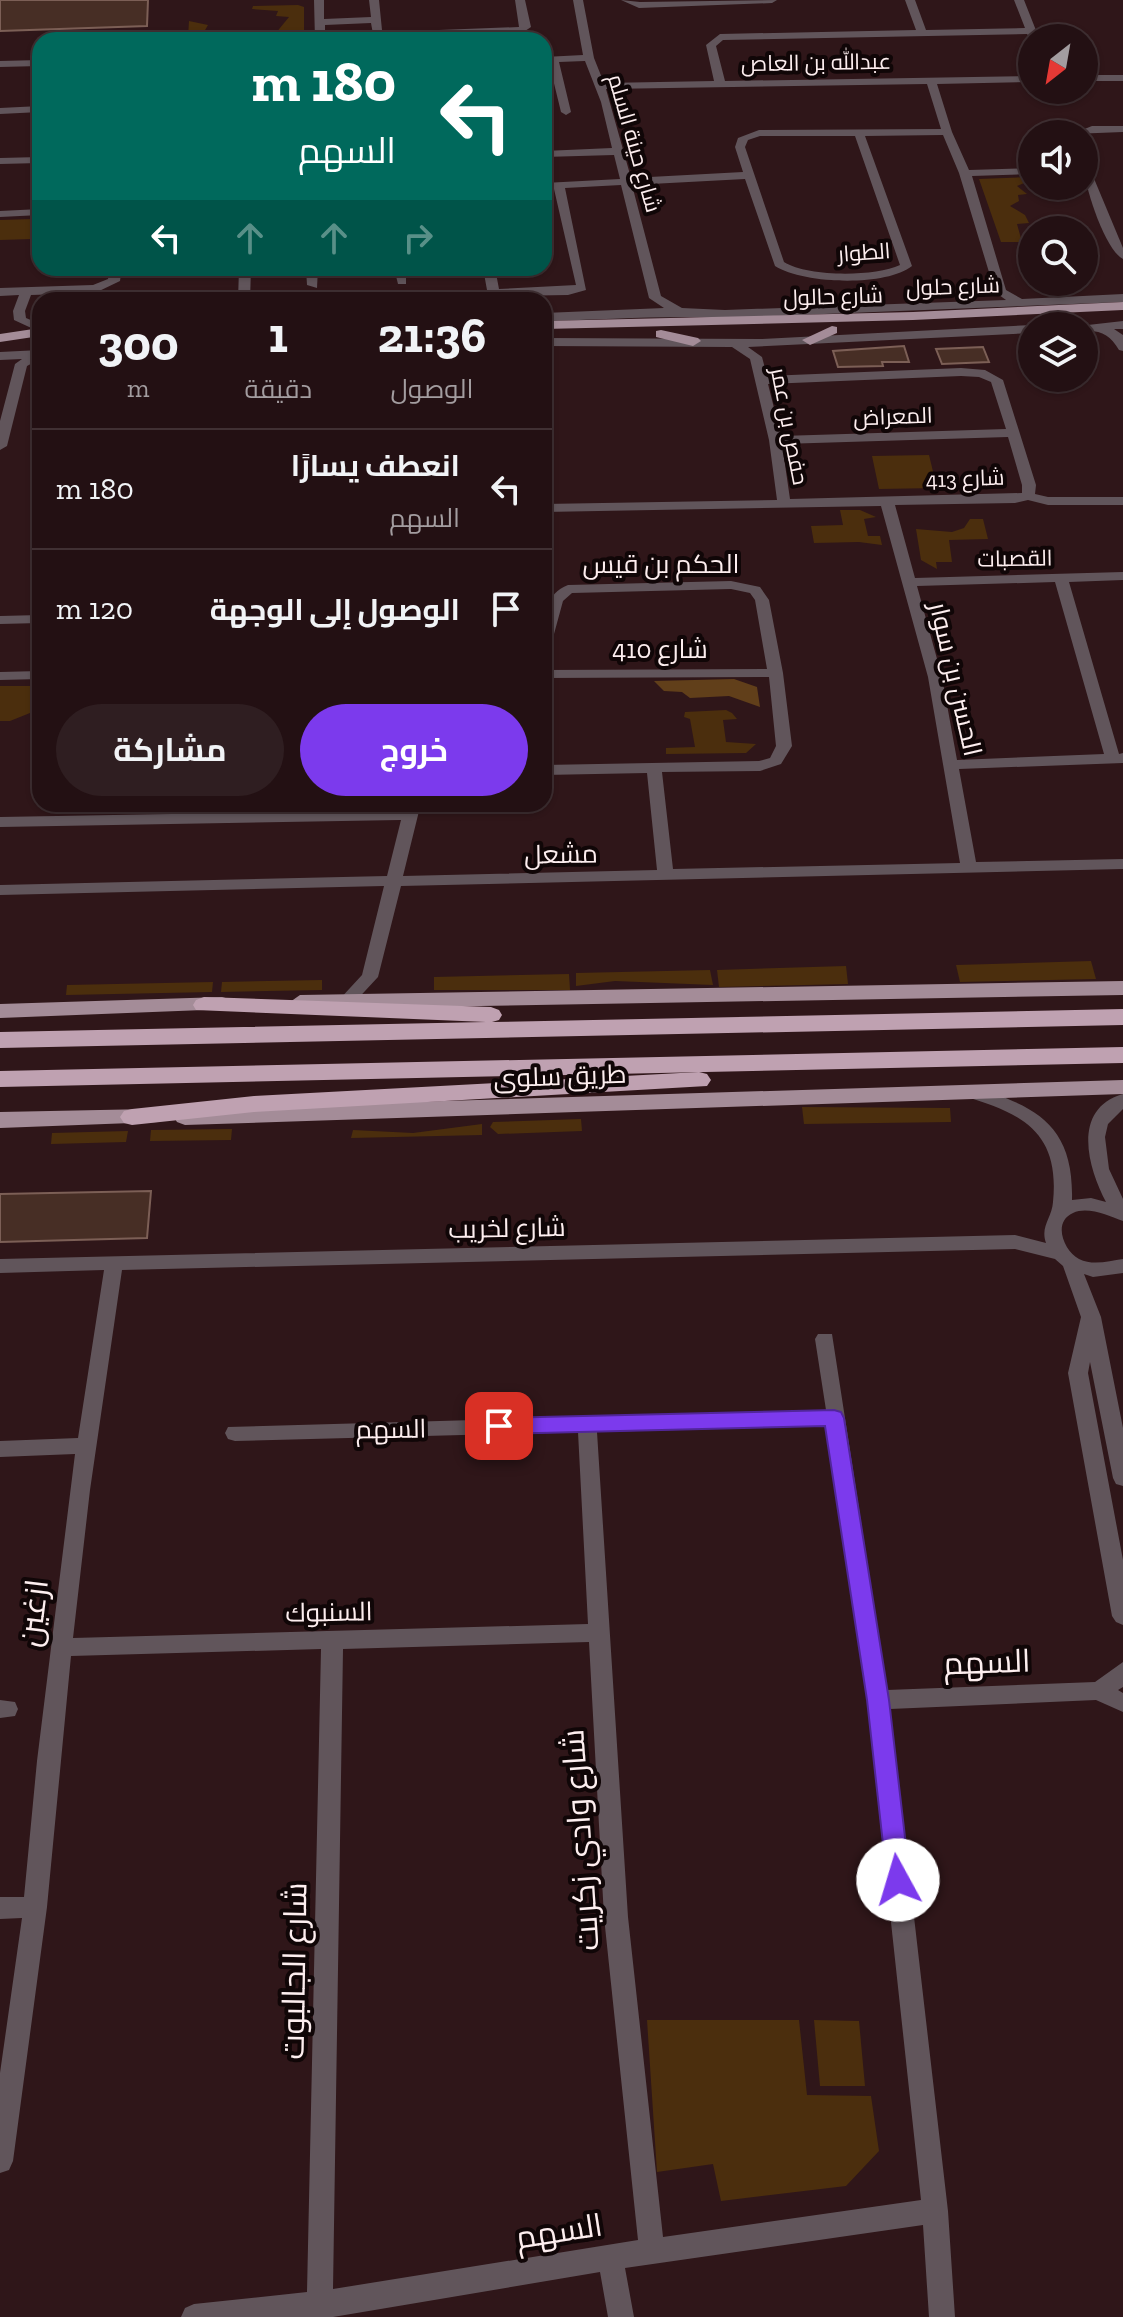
<!DOCTYPE html>
<html lang="ar">
<head>
<meta charset="utf-8">
<style>
  body { margin:0; font-family:"Zilla Slab",Cairo,serif; background:#2f1e21; color:#f1f3f6; direction:rtl; height:100vh; display:flex; flex-direction:column; font-size:30px; white-space:nowrap }
  * { box-sizing:border-box; margin:0 }
  p { font-size:26px; color:#a39da0 }
  .icon { flex:none; width:44px; height:44px; fill:none; stroke:currentColor; stroke-width:2; stroke-linecap:round; stroke-linejoin:round }
  .map { position:relative; flex:1; overflow:hidden; direction:ltr }
  .side { position:absolute; left:32px; top:292px; width:520px; height:520px; display:flex; flex-direction:column; background:#231013; border-radius:24px; box-shadow:0 2px 6px #0004,0 0 0 2px #403033; direction:rtl }
  .side>* { flex:none }
  .hud { position:absolute; left:32px; top:32px; width:520px; height:244px; border-radius:24px; box-shadow:0 2px 6px #0004,0 0 0 2px #403033; direction:rtl; background:#00695c; color:#fff; overflow:hidden }
  .needle { width:52px; rotate:211deg }
  .tools { position:absolute; left:1018px; top:24px; display:grid; gap:16px }
  .tools a { display:grid; place-items:center; width:80px; height:80px; border-radius:50%; background:#231013; box-shadow:0 2px 6px #0004,0 0 0 2px #403033; font-size:40px }
  .pin { position:absolute; display:grid; place-items:center; width:68px; height:68px; color:#fff; margin:-34px; border-radius:16px; box-shadow:0 4px 12px #0006 }
  .me { position:absolute; width:88px; margin:-44px; rotate:354deg; stroke-linejoin:round; filter:drop-shadow(0 0 6px #0008) }
  .turn { display:flex; align-items:center; gap:28px; height:168px; padding:0 24px; font-size:36px }
  .turn .icon { width:104px; height:104px; stroke-width:2.5 }
  .turn b { display:block; font-size:56px; line-height:68px }
  .lanes { display:flex; align-items:center; height:76px; padding:0 24px; background:#0003; justify-content:center; gap:40px; direction:ltr }
  .lanes .off { opacity:.35 }
  .eta { display:flex; justify-content:space-evenly; align-items:center; height:136px; text-align:center }
  .eta b { font-size:48px; font-weight:700; line-height:56px }
  .action { display:flex; gap:16px; margin-top:auto; padding:16px 24px }
  .action a { flex:1; height:92px; border-radius:48px; background:#7c3aed; color:#fff; font-size:32px; font-weight:700; line-height:92px; text-align:center }
  .action a+a { background:#2f1e21; color:#f1f3f6 }
  ul { padding:0; list-style:none }
  li { display:flex; align-items:center; gap:24px; height:120px; padding:0 24px; border-top:2px solid #403033 }
  li div { flex:1 }
  li b { display:block; font-size:30px }
  li em { font-style:normal }
  .map>svg:first-child { display:block }
  .green { fill:#4b2e0d }
  .forest { fill:#613f1a }
  .building { fill:#472e25; stroke:#7c5f56; stroke-width:2 }
  .lines { fill:none; stroke-linecap:round; stroke-linejoin:round }
  .minor { fill:#61555b; fill-rule:evenodd }
  .major { fill:#a48c98; fill-rule:evenodd }
  .highway { fill:#bfa1b1; fill-rule:evenodd }
  .route { fill:#7c3aed; stroke:#51269a; stroke-width:2 }
  .labels { text-anchor:middle; stroke-width:8; stroke-linejoin:round; paint-order:stroke }
  .far-street-label { font-size:22px; fill:#fdeeef; stroke:#100607 }
  .street-label { font-size:26px; fill:#fdeeef; stroke:#100607 }
  .near-street-label { font-size:32px; fill:#fdeeef; stroke:#100607 }
</style>
</head>
<body>
<div class="map">
<svg width="1123" height="2317" viewBox="0 0 1123 2317">
  <rect width="100%" height="100%" fill="#2f1619"/>
  <g class="green">
    <polygon points="298,5 304,7 304,40 235,40 223,36 219,40 192,40 188,37 189,21 208,25 204,32 271,39 289,17 276,16 278,11 252,9 253,6"/>
    <polygon points="1027,177 1029,181 1017,186 1027,194 1018,195 1019,201 1010,206 1025,215 1029,223 1017,224 1022,242 1001,242 979,179"/>
    <polygon points="34,219 32,239 0,240 0,220"/>
    <polygon points="929,455 937,488 879,489 872,456"/>
    <polygon points="840,510 860,510 876,517 864,519 868,536 880,536 882,545 859,542 814,543 811,526 843,525"/>
    <polygon points="970,519 983,519 988,539 949,540 952,562 936,562 937,569 921,560 916,529 952,532 964,528"/>
    <polygon points="0,686 40,686 40,709 10,721 0,721"/>
    <polygon points="726,710 732,713 737,719 723,720 726,742 756,744 746,753 666,754 666,748 695,747 690,719 684,717 685,712"/>
    <polygon points="1091,961 1096,979 960,982 956,965"/>
    <polygon points="846,966 848,984 719,987 717,970"/>
    <polygon points="710,970 713,985 615,981 576,986 576,973"/>
    <polygon points="569,974 570,990 434,990 434,977"/>
    <polygon points="322,980 322,990 221,992 222,982"/>
    <polygon points="213,982 212,992 66,995 67,985"/>
    <polygon points="802,1107 950,1108 951,1122 804,1124"/>
    <polygon points="581,1119 582,1131 498,1134 490,1127 493,1122"/>
    <polygon points="482,1124 482,1135 351,1138 353,1130 413,1133"/>
    <polygon points="232,1129 231,1140 150,1141 151,1130"/>
    <polygon points="128,1131 126,1142 51,1144 52,1133"/>
    <polygon points="647,2020 799,2020 807,2095 871,2096 879,2151 846,2186 721,2201 713,2164 657,2172"/>
    <polygon points="814,2020 859,2021 865,2086 820,2086"/>
  </g>
  <polygon class="forest" points="734,679 757,687 760,707 729,696 690,698 682,692 664,691 654,681"/>
  <g class="building">
    <polygon points="0,0 148,0 147,26 0,31"/>
    <polygon points="904,346 909,362 882,362 883,366 838,367 833,351"/>
    <polygon points="983,347 989,362 942,364 936,349"/>
    <polygon points="151,1191 147,1238 0,1242 0,1194"/>
  </g>
  <g class="lines">
    <g class="minor">
      <polygon points="314,0 324,0 324,19 371,17 369,0 379,0 382,30 387,32 519,27 515,0 525,0 531,27 522,33 386,38 373,34 371,23 325,25 325,40 315,40"/>
      <path d="M573,0H583L594,58L604,83L714,81L706,45L720,34L916,30L905,0H915L926,30L1025,28L1014,0H1024L1039,38H1032V41L1027,34L723,40L716,46L725,81L1032,76V82L937,84L952,132L969,170L1032,168V174L972,176L1006,290L1022,299L1123,294V302L725,318C664,315 605,320 544,321V313L664,308L649,298L621,185L565,188L586,290L568,295L458,297V291L487,290L483,268H495L499,289L576,285L554,189H544V183L620,179L614,155L544,157V151L612,148L601,102L585,61L559,62L571,112L566,115L561,112L549,63H544V57L583,55ZM927,84L941,129L759,130L738,138L735,147L743,172L631,178L606,89ZM943,135L959,173L995,292L1006,300L725,310L682,308L661,296L632,185L745,179L775,266C803,284 886,287 912,266L865,136ZM760,136H855L900,265C874,277 808,277 784,262L745,147L748,140Z"/>
      <polygon points="621,0 640,2 777,0 772,3 639,8"/>
      <polygon points="40,60 40,66 0,67 0,61"/>
      <rect x="1084" y="75" width="39" height="6"/>
      <polygon points="40,106 40,112 0,114 0,108"/>
      <polygon points="1092,126 1123,126 1123,132 1072,134"/>
      <polygon points="40,157 40,163 0,164 0,158"/>
      <path d="M1084,166L1090,169L1123,248V259C1105,250 1084,186 1084,166Z"/>
      <polygon points="40,209 40,215 0,217 0,211"/>
      <polygon points="110,268 122,268 120,281 95,293 31,295 25,311 26,318 40,324 40,332 14,320 13,311 19,295 0,296 0,288 93,285 108,279"/>
      <polygon points="239,268 251,268 250,300 238,300"/>
      <polygon points="306,268 318,268 317,288 307,285"/>
      <polygon points="394,268 406,268 406,284 398,284"/>
      <path d="M1123,321V329H1114L1123,335V351L1119,350C1110,335 1102,330 1084,331V326H1079Z"/>
      <path d="M1032,325L1035,326H1032V333L748,347L762,357L767,376L961,368L985,370L1003,380L1036,485L1035,494L1048,497H1123V505H1048L1028,500L1015,503L895,505L915,578L1123,572V580L1069,582L1119,754L1123,753V763L959,769L976,862L1123,859V869L401,886L378,977L352,1005L346,1007L338,1001L362,975L384,886L0,895V885L387,876L401,820L0,827V817L403,810L406,804H418L420,807L403,876L657,870L647,773L544,775V765L759,761L770,758L776,746L769,677L544,678V670L767,669L755,600L750,593L731,589L572,593L563,601L551,645L544,649C544,625 541,595 568,585L731,581L760,587L769,600L783,673L792,746L781,764L760,771L662,772L673,869L960,863L928,677L881,506L544,512V504L777,500L769,440L750,359L732,347L544,346V338L760,339ZM961,376L979,377L991,382L1006,429L781,436L768,384ZM1008,437L1022,485V493L790,499L782,444ZM1055,582L1104,754L957,760L942,677L917,586Z"/>
      <polygon points="40,350 40,359 27,366 7,446 0,450 0,421 15,364 22,359 0,360 0,352"/>
      <polygon points="40,615 40,623 0,624 0,616"/>
      <polygon points="40,671 40,679 0,680 0,672"/>
      <path d="M969,1086C1034,1105 1074,1123 1072,1200L1091,1198L1106,1202C1088,1168 1071,1109 1123,1094V1109L1108,1124L1105,1137L1109,1169L1123,1199V1221C1109,1216 1088,1206 1073,1213C1052,1222 1064,1251 1079,1259C1093,1266 1109,1261 1123,1259V1273L1093,1277L1084,1274L1101,1317L1123,1428V1486L1116,1484L1113,1478L1090,1362L1088,1373L1123,1560V1625L1116,1622L1112,1616L1068,1373L1081,1317L1063,1266L1055,1259L1015,1249L122,1270L90,1490L73,1638L588,1624L578,1432L235,1441L228,1439L225,1433L228,1427L826,1410L815,1339L818,1334H832L887,1690L1095,1682L1123,1662V1687L1118,1690L1123,1693V1712L1096,1700L890,1709L948,2211L955,2317H929L923,2225L625,2268L634,2317H608L600,2272L333,2317H181L185,2308L194,2304L307,2292L321,1649L71,1656L47,1907L13,2161L9,2170L0,2173V2073L22,1918L0,1919V1897H24L37,1761L75,1454L0,1457V1441L78,1438L104,1270L0,1273V1259L1015,1235L1046,1243C1040,1226 1052,1218 1053,1202C1060,1132 1022,1113 963,1096L960,1092ZM828,1426L867,1700L921,2200L663,2237L628,1917L597,1432ZM589,1642L604,1917L638,2240L333,2289L343,1649Z"/>
      <polygon points="0,1700 15,1702 18,1709 15,1716 0,1718"/>
    </g>
    <g class="major">
      <polygon points="1123,302 1123,310 913,320 544,329 544,321 913,312"/>
      <polygon points="832,326 837,327 837,333 810,345 802,340"/>
      <polygon points="40,328 40,336 0,342 0,334"/>
      <polygon points="661,330 698,338 701,341 693,346 656,337 656,331"/>
      <polygon points="1123,981 1123,995 300,1009 290,1002 300,995"/>
      <polygon points="222,997 229,999 232,1004 229,1009 0,1018 0,1004"/>
      <polygon points="1123,1080 1123,1094 185,1125 177,1122 174,1117 177,1112 185,1109"/>
      <polygon points="150,1109 158,1112 161,1117 158,1122 0,1128 0,1112"/>
    </g>
    <g class="highway">
      <polygon points="204,997 491,1007 499,1010 502,1015 499,1020 492,1022 1123,1009 1123,1025 0,1048 0,1032 486,1022 196,1010 193,1005 196,1000"/>
      <polygon points="1123,1047 1123,1063 0,1087 0,1071"/>
      <polygon points="699,1072 707,1074 711,1080 707,1086 254,1112 132,1125 124,1123 120,1117 124,1111 132,1109 254,1096"/>
    </g>
  </g>
  <polygon class="route" points="834,1410 841,1412 844,1418 889,1700 910,1880 906,1888 898,1891 890,1888 887,1880 867,1700 825,1426 499,1434 491,1432 489,1426 491,1421 499,1418"/>
  <g class="labels">
    <g class="far-street-label">
      <text transform="translate(816 62) rotate(-1)" y="8">عبدالله بن العاص</text>
      <text transform="translate(635 143) rotate(74)" y="8">شارع حينة السلم</text>
      <text transform="translate(864 252) rotate(-4)" y="8">الطوار</text>
      <text transform="translate(953 286) rotate(-2)" y="8">شارع حلول</text>
      <text transform="translate(833 296) rotate(-2)" y="8">شارع حالول</text>
      <text transform="translate(893 416) rotate(-2)" y="8">المعراض</text>
      <text transform="translate(790 426) rotate(79)" y="8">حفص بن عمر</text>
      <text transform="translate(965 478) rotate(-2)" y="8">شارع 413</text>
      <text transform="translate(1015 558) rotate(-1)" y="8">القصبات</text>
    </g>
    <g class="street-label">
      <text x="661" y="573">الحكم بن قيس</text>
      <text x="660" y="658">شارع 410</text>
      <text transform="translate(956 679) rotate(77)" y="9">الحسن بن سوار</text>
      <text transform="translate(561 854) rotate(-1)" y="9">مشعل</text>
      <text transform="translate(560 1076) rotate(-2)" y="9">طريق سلوى</text>
      <text transform="translate(507 1228) rotate(-1)" y="9">شارع لخريب</text>
      <text transform="translate(391 1429) rotate(-1)" y="9">السهم</text>
      <text transform="translate(329 1612) rotate(-1)" y="9">السنبوك</text>
    </g>
    <g class="near-street-label">
      <text transform="translate(33 1613) rotate(-83)" y="11">ازغين</text>
      <text transform="translate(987 1662) rotate(-2)" y="11">السهم</text>
      <text transform="translate(580 1840) rotate(-94)" y="11">شارع وادي زكريت</text>
      <text transform="translate(294 1971) rotate(-89)" y="11">شارع الجالبوت</text>
      <text transform="translate(559 2231) rotate(-9)" y="11">السهم</text>
    </g>
  </g>
</svg>
<div class="tools">
<a><svg class="needle" viewBox="-14 -14 28 28"><path d="M0-13l5 13h-10z" fill="#e53935"/><path d="M0 13l5-13h-10z" fill="#a39da0"/></svg></a>
<a><svg class="icon" aria-label="sound" viewBox="0 0 24 24"><path d="M4 9h4l5-4v14l-5-4H4zM17 9q2 3 0 6"/></svg></a>
<a><svg class="icon" aria-label="search" viewBox="0 0 24 24"><circle cx="10" cy="10" r="6"/><path d="M15 15l6 6"/></svg></a>
<a><svg class="icon" aria-label="layers" viewBox="0 0 24 24"><path d="M12 4l9 5-9 5-9-5zM3 14l9 5 9-5"/></svg></a>
</div>
<div class="pin" style="left:499px;top:1426px;background:#d93025"><svg class="icon" aria-label="arrive" viewBox="0 0 24 24"><path d="M6 21V4h12l-3 4 3 4H6"/></svg></div>
<svg class="me" style="left:898px;top:1880px" viewBox="-20 -20 40 40"><circle r="19" fill="#fff"/><path d="M0-13L10 11 0 6-10 11z" fill="#7c3aed"/></svg>
<div class="hud">
<div class="turn"><svg class="icon" aria-label="left" viewBox="0 0 24 24"><path d="M17 20v-9H6M10 6l-5 5 5 5"/></svg><div><b>180 m</b>السهم</div></div>
<div class="lanes"><svg class="icon" aria-label="left" viewBox="0 0 24 24"><path d="M17 20v-9H6M10 6l-5 5 5 5"/></svg><svg class="icon off" aria-label="ahead" viewBox="0 0 24 24"><path d="M12 20V5M6 11l6-6 6 6"/></svg><svg class="icon off" aria-label="ahead" viewBox="0 0 24 24"><path d="M12 20V5M6 11l6-6 6 6"/></svg><svg class="icon off" aria-label="right" viewBox="0 0 24 24"><path d="M7 20v-9h11M14 6l5 5-5 5"/></svg></div>
</div>
<section class="side">
<div class="eta">
<div><b>21:36</b><p>الوصول</p></div>
<div><b>1</b><p>دقيقة</p></div>
<div><b>300</b><p>m</p></div>
</div>
<ul>
<li><svg class="icon" aria-label="left" viewBox="0 0 24 24"><path d="M17 20v-9H6M10 6l-5 5 5 5"/></svg><div><b>انعطف يسارًا</b><p>السهم</p></div><em>180 m</em></li>
<li><svg class="icon" aria-label="arrive" viewBox="0 0 24 24"><path d="M6 21V4h12l-3 4 3 4H6"/></svg><div><b>الوصول إلى الوجهة</b></div><em>120 m</em></li>
</ul>
<div class="action"><a>خروج</a><a>مشاركة</a></div>
</section>
</div>
</body>
</html>
